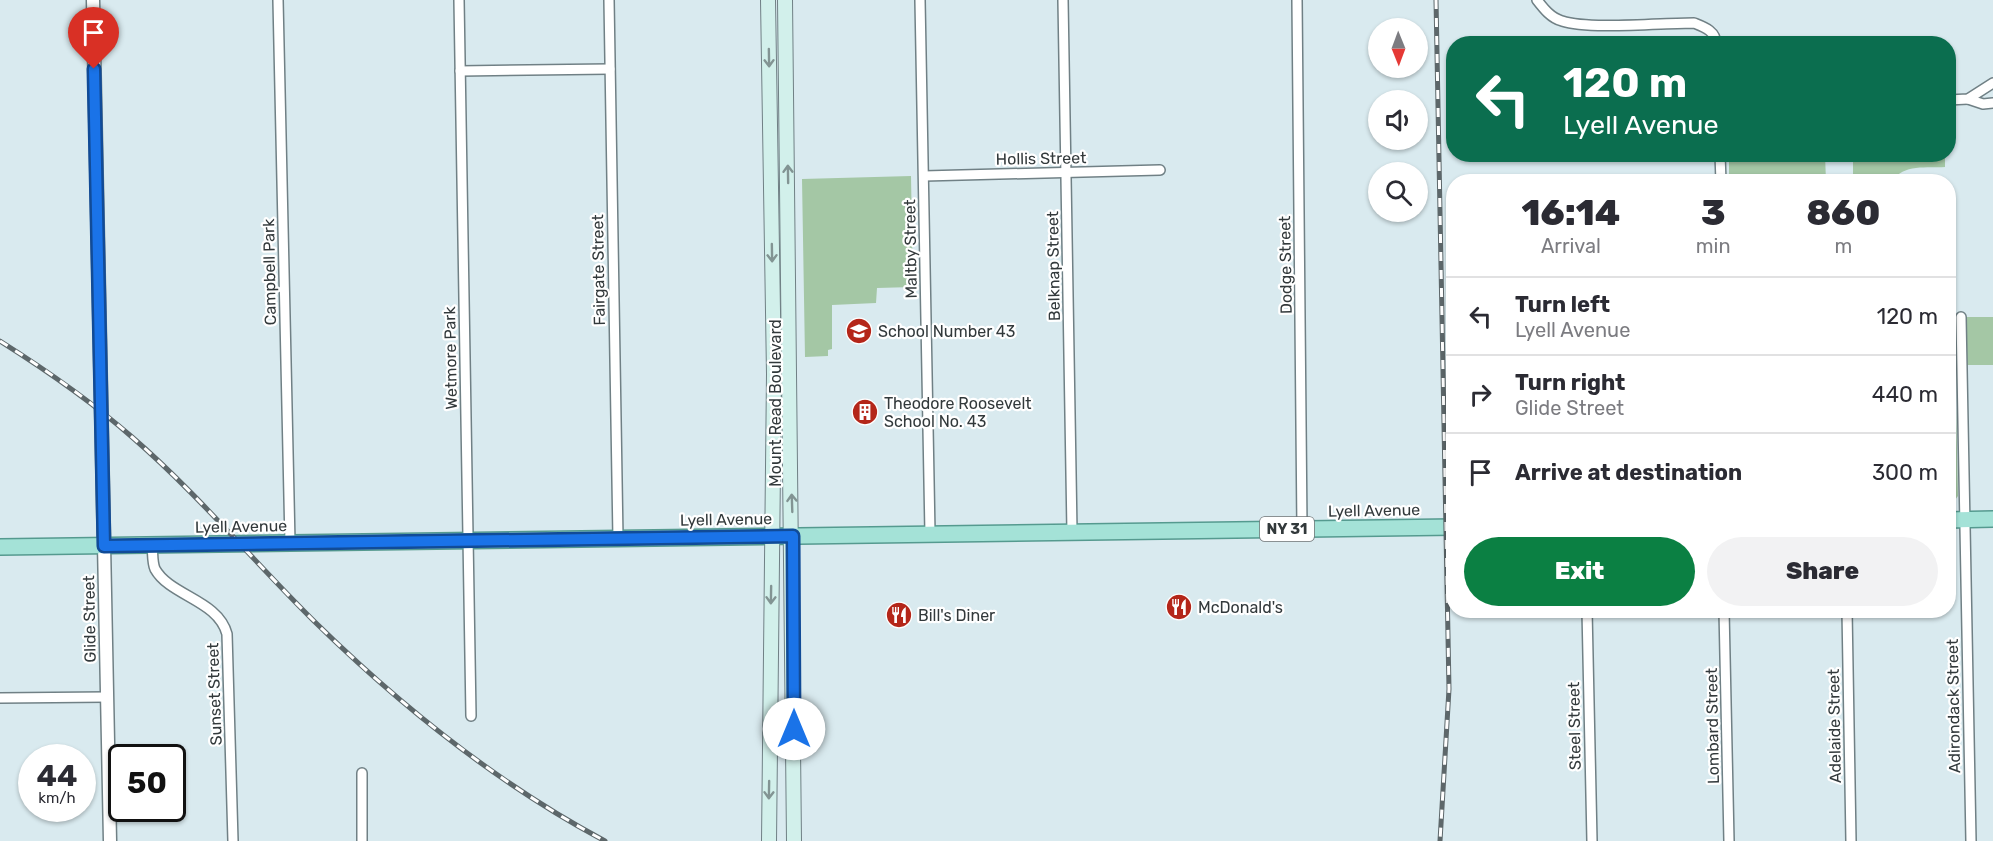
<!DOCTYPE html>
<html lang="en">
<head>
<meta charset="utf-8">
<style>
  body { margin:0; font-family:Rubik,sans-serif; background:#f2f2f3; color:#2b2b33; height:100vh; display:flex; flex-direction:column; font-size:22px; white-space:nowrap }
  * { box-sizing:border-box; margin:0 }
  p { font-size:20px; color:#7c7c81 }
  .icon { flex:none; width:33px; height:33px; fill:none; stroke:currentColor; stroke-width:2; stroke-linecap:round; stroke-linejoin:round }
  .map { position:relative; flex:1; overflow:hidden }
  .drawer { position:absolute; left:1446px; top:174px; width:510px; height:444px; display:flex; flex-direction:column; background:#fff; border-radius:24px; box-shadow:0 2px 4px #0004 }
  .drawer>* { flex:none }
  .banner { position:absolute; left:1446px; top:36px; width:510px; height:126px; border-radius:24px; box-shadow:0 2px 4px #0004; background:#0b6e4f; color:#fff; overflow:hidden }
  .needle { width:39px; rotate:179deg }
  .buttons { position:absolute; left:1368px; top:18px; display:grid; gap:12px }
  .buttons a { display:grid; place-items:center; width:60px; height:60px; border-radius:50%; background:#fff; box-shadow:0 2px 4px #0004; font-size:30px }
  .speed { position:absolute; left:18px; top:744px; display:flex; gap:12px; font-size:30px; font-weight:700; text-align:center }
  .speed>* { display:grid; place-content:center; width:78px; height:78px; border-radius:50%; background:#fff; box-shadow:0 2px 4px #0004; line-height:1 }
  .speed small { font-size:15px; font-weight:400 }
  .speed .limit { border:3px solid #111; border-radius:9px; background:#fff; color:#111 }
  .pin { position:absolute; display:grid; place-items:center; width:51px; height:51px; color:#fff; margin:-62px -26px; border-radius:50% 50% 50% 0; rotate:-45deg; box-shadow:0 0 6px #0007 }
  .pin .icon { rotate:45deg }
  .me { position:absolute; width:66px; margin:-33px; rotate:0deg; stroke-linejoin:round; filter:drop-shadow(0 0 4px #0008) }
  .turn { display:flex; align-items:center; gap:21px; height:126px; padding:0 18px; font-size:27px }
  .turn .icon { width:78px; height:78px; stroke-width:2.5 }
  .turn b { display:block; font-size:42px; line-height:51px }
  .eta { display:flex; justify-content:space-evenly; align-items:center; height:102px; text-align:center }
  .eta b { font-size:36px; font-weight:800; line-height:42px }
  .action { display:flex; gap:12px; margin-top:auto; padding:12px 18px }
  .action a { flex:1; height:69px; border-radius:36px; background:#0b8043; color:#fff; font-size:24px; font-weight:800; line-height:69px; text-align:center }
  .action a+a { background:#f2f2f3; color:#2b2b33 }
  ul { padding:0; list-style:none }
  li { display:flex; align-items:center; gap:18px; height:78px; padding:0 18px; border-top:2px solid #e1e1e2 }
  li div { flex:1 }
  li b { display:block; font-size:22px }
  li em { font-style:normal }
  .map>svg:first-child { display:block }
  .green { fill:#a4c7a5 }
  .lines { fill:none; stroke-linecap:round; stroke-linejoin:round }
  .minor-casing { stroke:#708085; stroke-width:12 }
  .tertiary-casing { stroke:#708085; stroke-width:15 }
  .secondary-casing { stroke:#708085; stroke-width:16 }
  .primary-casing { stroke:#559a8f; stroke-width:18 }
  .minor { stroke:#fff; stroke-width:9 }
  .tertiary { stroke:#fff; stroke-width:12 }
  .secondary { stroke:#d2f0eb; stroke-width:14 }
  .primary { stroke:#a4e2d7; stroke-width:15 }
  .rail-casing { stroke:#5d676a; stroke-width:5 }
  .rail { stroke:#fff; stroke-width:3; stroke-dasharray:9; stroke-linecap:butt }
  .oneway { stroke:#829493 }
  .route-casing { stroke:#114b97; stroke-width:15 }
  .route { stroke:#1a73e8; stroke-width:10 }
  .labels { text-anchor:middle; stroke-width:4.5; stroke-linejoin:round; paint-order:stroke }
  .shield { fill:#fff; stroke:#707476; stroke-width:1.5 }
  .shield-label { font-size:15px; font-weight:bold; fill:#32393b }
  .street-label { font-size:16px; fill:#32393b; stroke:#fff }
  .poi-label { font-size:16px; fill:#32393b; stroke:#fff; text-anchor:start }
</style>
</head>
<body>
<div class="map">
<svg width="1993" height="841" viewBox="0 0 1993 841">
  <rect width="100%" height="100%" fill="#d9eaef"/>
  <g class="green">
    <polygon points="1729,155 1825,155 1826,181 1729,181"/>
    <path d="M1853,155H1945V167C1928,168 1902,164 1893,181H1853Z"/>
    <polygon points="911,176 913,287 877,288 876,303 832,305 832,349 828,350 828,356 805,357 802,179"/>
    <rect x="1966" y="317" width="27" height="48"/>
    <polygon points="1948,318 1954,318 1958,496 1949,508"/>
  </g>
  <g class="lines">
    <g class="minor-casing">
      <g id="minor">
        <polyline points="278,0 290,543"/>
        <polyline points="459,0 471,716"/>
        <polyline points="609,0 618,539"/>
        <polyline points="920,0 930,534"/>
        <polyline points="1063,0 1072,532"/>
        <polyline points="1297,0 1302,529"/>
        <path d="M1537,0C1544,9 1551,18 1562,21C1589,30 1662,23 1694,23C1704,27 1716,31 1716,44"/>
        <polyline points="460,71 610,69"/>
        <polyline points="1968,99 1983,104 1993,103"/>
        <polyline points="1948,100 1968,99 1993,83"/>
        <polyline points="1720,154 1721,182"/>
        <polyline points="924,176 1160,170"/>
        <polyline points="1961,317 1971,841"/>
        <path d="M152,545C153,553 152,562 155,569C170,596 218,600 227,634L233,841"/>
        <polyline points="1587,610 1592,841"/>
        <polyline points="1724,610 1729,841"/>
        <polyline points="1847,610 1851,841"/>
        <polyline points="0,698 107,697"/>
        <polyline points="362,773 362,841"/>
      </g>
    </g>
    <g class="tertiary-casing">
      <polyline id="tertiary" points="93,0 110,841"/>
    </g>
    <g class="secondary-casing">
      <g id="secondary">
        <polyline points="768,0 774,374 769,841"/>
        <polyline points="785,0 794,841"/>
      </g>
    </g>
    <g class="primary-casing">
      <g id="primary">
        <polyline points="1948,520 1993,519"/>
        <polyline points="0,547 1454,527"/>
      </g>
    </g>
    <use href="#minor" class="minor"/>
    <use href="#tertiary" class="tertiary"/>
    <use href="#secondary" class="secondary"/>
    <use href="#primary" class="primary"/>
    <g class="rail-casing">
      <g id="rail">
        <polyline points="1436,0 1449,689 1440,841"/>
        <path d="M0,341C46,370 91,401 132,437C198,494 254,562 317,624C402,707 500,785 605,841"/>
      </g>
    </g>
    <use href="#rail" class="rail"/>
  </g>
  <defs><path id="oneway-shaft" d="M-6 0H5M1.5-3L5.5 0L1.5 3" fill="none" stroke-width="1.6" stroke-linecap="round" stroke-linejoin="round" transform="scale(1.5)"/></defs>
  <g class="oneway">
    <use href="#oneway-shaft" transform="translate(769 58) rotate(89)"/>
    <use href="#oneway-shaft" transform="translate(788 174) rotate(-91)"/>
    <use href="#oneway-shaft" transform="translate(772 253) rotate(89)"/>
    <use href="#oneway-shaft" transform="translate(792 503) rotate(-92)"/>
    <use href="#oneway-shaft" transform="translate(771 595) rotate(91)"/>
    <use href="#oneway-shaft" transform="translate(769 790) rotate(91)"/>
  </g>
  <g class="lines">
    <g class="route-casing">
      <polyline id="route" points="94,69 104,546 793,536 794,729"/>
    </g>
    <use href="#route" class="route"/>
  </g>
  <defs>
    <g id="school-disc" transform="scale(1.35)"><circle r="9.5" fill="#b42619" stroke="#fff"/><path d="M0-5L7-2L0 1L-7-2ZM-4 1L0 2.5L4 1V4Q0 6-4 4Z" fill="#fff"/></g>
    <g id="building-disc" transform="scale(1.35)"><circle r="9.5" fill="#b42619" stroke="#fff"/><path d="M-4-6H4V6H1V3H-1V6H-4ZM-2.5-4.3h1.7v1.8h-1.7ZM.8-4.3h1.7v1.8H.8ZM-2.5-1h1.7V.8h-1.7ZM.8-1h1.7V.8H.8Z" fill="#fff"/></g>
    <g id="restaurant-disc" transform="scale(1.35)"><circle r="9.5" fill="#b42619" stroke="#fff"/><path d="M-5-6h1v4h1v-4h1v4h1v-4h1v5L-1.5 .5V6h-2V.5L-5-1ZM5-6V6H3V1.5H1.5Q1.5-4 5-6Z" fill="#fff"/></g>
  </defs>
  <g fill-rule="evenodd">
    <use href="#school-disc" x="859" y="331"/>
    <use href="#building-disc" x="865" y="412"/>
    <use href="#restaurant-disc" x="1179" y="607"/>
    <use href="#restaurant-disc" x="899" y="615"/>
  </g>
  <g class="labels">
    <rect class="shield" x="1260" y="517" width="54" height="24" rx="4.5"/>
    <g class="shield-label">
      <text x="1287" y="534">NY 31</text>
    </g>
    <g class="street-label">
      <text transform="translate(1041 158) rotate(-1)" y="6">Hollis Street</text>
      <text transform="translate(910 249) rotate(-91)" y="6">Maltby Street</text>
      <text transform="translate(1285 265) rotate(-91)" y="6">Dodge Street</text>
      <text transform="translate(1053 266) rotate(-91)" y="6">Belknap Street</text>
      <text transform="translate(598 270) rotate(-91)" y="6">Fairgate Street</text>
      <text transform="translate(269 272) rotate(-91)" y="6">Campbell Park</text>
      <text transform="translate(450 358) rotate(-91)" y="6">Wetmore Park</text>
      <text transform="translate(775 403) rotate(-90)" y="6">Mount Read Boulevard</text>
      <text transform="translate(1374 510) rotate(-1)" y="6">Lyell Avenue</text>
      <text transform="translate(726 519) rotate(-1)" y="6">Lyell Avenue</text>
      <text transform="translate(241 526) rotate(-1)" y="6">Lyell Avenue</text>
      <text transform="translate(89 619) rotate(-91)" y="6">Glide Street</text>
      <text transform="translate(214 694) rotate(-92)" y="6">Sunset Street</text>
      <text transform="translate(1953 706) rotate(-91)" y="6">Adirondack Street</text>
      <text transform="translate(1574 726) rotate(-91)" y="6">Steel Street</text>
      <text transform="translate(1712 726) rotate(-91)" y="6">Lombard Street</text>
      <text transform="translate(1834 726) rotate(-91)" y="6">Adelaide Street</text>
    </g>
    <g class="poi-label">
      <text x="878" y="337">School Number 43</text>
      <text x="884" y="409">Theodore Roosevelt<tspan x="884" dy="18">School No. 43</tspan></text>
      <text x="1198" y="613">McDonald's</text>
      <text x="918" y="621">Bill's Diner</text>
    </g>
  </g>
</svg>
<div class="buttons">
<a><svg class="needle" viewBox="-14 -14 28 28"><path d="M0-13l5 13h-10z" fill="#e53935"/><path d="M0 13l5-13h-10z" fill="#7c7c81"/></svg></a>
<a><svg class="icon" aria-label="sound" viewBox="0 0 24 24"><path d="M4 9h4l5-4v14l-5-4H4zM17 9q2 3 0 6"/></svg></a>
<a><svg class="icon" aria-label="search" viewBox="0 0 24 24"><circle cx="10" cy="10" r="6"/><path d="M15 15l6 6"/></svg></a>
</div>
<div class="speed"><div>44<small>km/h</small></div><div class="limit">50</div></div>
<div class="pin" style="left:94px;top:69px;background:#d93025"><svg class="icon" aria-label="arrive" viewBox="0 0 24 24"><path d="M6 21V4h12l-3 4 3 4H6"/></svg></div>
<svg class="me" style="left:794px;top:729px" viewBox="-20 -20 40 40"><circle r="19" fill="#fff"/><path d="M0-13L10 11 0 6-10 11z" fill="#1a73e8"/></svg>
<div class="banner">
<div class="turn"><svg class="icon" aria-label="left" viewBox="0 0 24 24"><path d="M17 20v-9H6M10 6l-5 5 5 5"/></svg><div><b>120 m</b>Lyell Avenue</div></div>
</div>
<section class="drawer">
<div class="eta">
<div><b>16:14</b><p>Arrival</p></div>
<div><b>3</b><p>min</p></div>
<div><b>860</b><p>m</p></div>
</div>
<ul>
<li><svg class="icon" aria-label="left" viewBox="0 0 24 24"><path d="M17 20v-9H6M10 6l-5 5 5 5"/></svg><div><b>Turn left</b><p>Lyell Avenue</p></div><em>120 m</em></li>
<li><svg class="icon" aria-label="right" viewBox="0 0 24 24"><path d="M7 20v-9h11M14 6l5 5-5 5"/></svg><div><b>Turn right</b><p>Glide Street</p></div><em>440 m</em></li>
<li><svg class="icon" aria-label="arrive" viewBox="0 0 24 24"><path d="M6 21V4h12l-3 4 3 4H6"/></svg><div><b>Arrive at destination</b></div><em>300 m</em></li>
</ul>
<div class="action"><a>Exit</a><a>Share</a></div>
</section>
</div>
</body>
</html>
